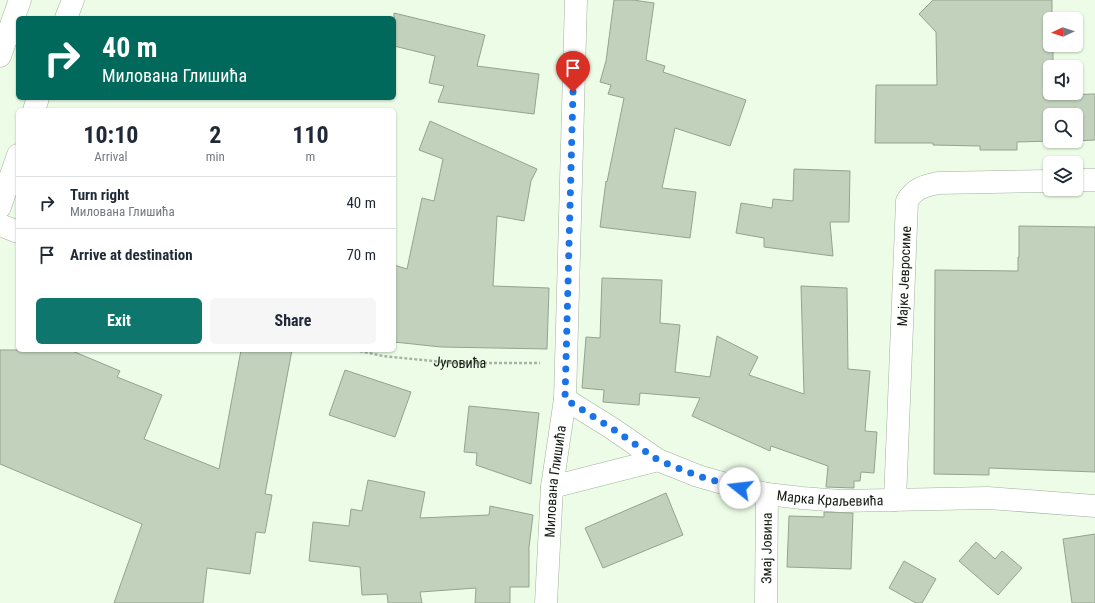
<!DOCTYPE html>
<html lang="en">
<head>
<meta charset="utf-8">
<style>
  body { margin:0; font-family:"Roboto Condensed",sans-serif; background:#f6f6f7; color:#1f2937; height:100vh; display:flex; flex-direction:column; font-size:15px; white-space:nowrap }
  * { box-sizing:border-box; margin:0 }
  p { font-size:13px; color:#747a83 }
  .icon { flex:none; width:22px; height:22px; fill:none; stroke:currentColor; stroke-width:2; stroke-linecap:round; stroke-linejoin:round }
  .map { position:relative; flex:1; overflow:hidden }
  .drawer { position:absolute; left:16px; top:108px; width:380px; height:244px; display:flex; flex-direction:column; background:#fff; border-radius:6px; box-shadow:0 1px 3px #0004 }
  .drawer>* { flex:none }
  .banner { position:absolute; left:16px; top:16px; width:380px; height:84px; border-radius:6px; box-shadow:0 1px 3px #0004; background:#00695c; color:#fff; overflow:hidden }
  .needle { width:26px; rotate:266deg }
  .controls { position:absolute; left:1043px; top:12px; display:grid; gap:8px }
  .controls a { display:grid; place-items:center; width:40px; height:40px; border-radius:6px; background:#fff; box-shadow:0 1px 3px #0004; font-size:20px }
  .pin { position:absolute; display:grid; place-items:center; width:34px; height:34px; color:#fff; margin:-41px -17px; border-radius:50% 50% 50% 0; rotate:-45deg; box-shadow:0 0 4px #0007 }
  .pin .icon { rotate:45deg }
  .me { position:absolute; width:44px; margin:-22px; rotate:286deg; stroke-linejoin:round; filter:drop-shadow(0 0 3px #0008) }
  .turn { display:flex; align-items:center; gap:14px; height:84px; padding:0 20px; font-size:18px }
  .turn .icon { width:52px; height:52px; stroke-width:2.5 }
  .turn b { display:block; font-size:28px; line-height:34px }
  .eta { display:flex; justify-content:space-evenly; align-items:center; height:68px; text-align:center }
  .eta b { font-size:24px; font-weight:700; line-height:28px }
  .cta { display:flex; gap:8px; margin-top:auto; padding:8px 20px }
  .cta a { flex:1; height:46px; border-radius:6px; background:#0f766e; color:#fff; font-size:16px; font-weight:700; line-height:46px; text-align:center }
  .cta a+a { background:#f6f6f7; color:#1f2937 }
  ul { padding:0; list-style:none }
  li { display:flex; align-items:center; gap:12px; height:52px; padding:0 20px; border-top:1px solid #e0e1e3 }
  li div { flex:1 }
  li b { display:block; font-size:15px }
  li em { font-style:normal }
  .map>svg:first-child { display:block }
  .building { fill:#c1d1bc; stroke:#94a38f }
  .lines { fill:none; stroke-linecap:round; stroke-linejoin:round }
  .street-casing { stroke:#a2b29d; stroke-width:23 }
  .secondary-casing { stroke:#a2b29d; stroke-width:23 }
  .path { stroke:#a7b4a3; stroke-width:2.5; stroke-dasharray:3 2; stroke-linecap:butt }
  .street { stroke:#fff; stroke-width:22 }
  .secondary { stroke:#fff; stroke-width:22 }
  .route { stroke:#1a73e8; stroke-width:7; stroke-dasharray:0 12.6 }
  .labels { text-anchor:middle; stroke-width:3.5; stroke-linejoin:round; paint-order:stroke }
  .street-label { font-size:14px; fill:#151a13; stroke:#fff }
</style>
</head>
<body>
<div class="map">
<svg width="1095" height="603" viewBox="0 0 1095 603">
  <rect width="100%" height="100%" fill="#ecfce7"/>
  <g class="building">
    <polygon points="614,0 633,0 654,3 646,60 665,66 663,72 746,100 730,146 675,128 662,188 696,192 690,238 600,227 606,181 607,182 624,98 608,94 611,85 600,82 606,61"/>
    <polygon points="933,0 1052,0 1052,19 1050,19 1050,45 1053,45 1053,67 1050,67 1050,93 1053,93 1053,95 1095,94 1095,140 1076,141 1076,115 1050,115 1050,141 1052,141 1017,142 1017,150 980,150 980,146 933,145 933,143 875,143 876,85 937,85 936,32 919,14"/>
    <polygon points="394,13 485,35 477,66 539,74 534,114 438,102 444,86 429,83 435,56 394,46"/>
    <polygon points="430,121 537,169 531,181 524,221 497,216 493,286 549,288 547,349 441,347 394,342 394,265 407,269 422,198 434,201 443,159 419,150"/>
    <polygon points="794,169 850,171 849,222 830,222 833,256 764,247 764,238 736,233 741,203 772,208 773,199 793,201"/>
    <polygon points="1019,226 1095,227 1095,472 989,468 989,475 934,474 935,270 1018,271 1018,257 1019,257"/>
    <polygon points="602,278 662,280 660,323 680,325 675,372 710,377 717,336 758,357 749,375 804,394 801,286 847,288 848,369 870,371 865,431 877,432 874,473 861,472 860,481 854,481 854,488 826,487 828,466 771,446 770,451 692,416 700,398 640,393 639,405 603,402 604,390 582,388 586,337 600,338"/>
    <polygon points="0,350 70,350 120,371 117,377 162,395 144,439 219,469 241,350 292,350 265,494 272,495 265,533 256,532 250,574 207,568 203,603 114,603 142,524 0,464"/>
    <polygon points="345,370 411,392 395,437 329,415"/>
    <polygon points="469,406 539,413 531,484 476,465 477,453 464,452"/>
    <polygon points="368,480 425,492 420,518 489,515 490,506 533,515 529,547 529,587 510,587 510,603 475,603 476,588 420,592 422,603 388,603 387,594 362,595 360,567 309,561 313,522 349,526 351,509 362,511"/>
    <polygon points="666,493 683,535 603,568 585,528"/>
    <polygon points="824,512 853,513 851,569 787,567 789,516 824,517"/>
    <polygon points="1095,534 1095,603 1072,603 1063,539"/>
    <polygon points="976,542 995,559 1002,551 1022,568 998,595 959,561"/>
    <polygon points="904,561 936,579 922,603 916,603 889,588"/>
  </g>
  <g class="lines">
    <g class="street-casing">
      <g id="street">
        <polyline points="1076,180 1095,180"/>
        <polyline points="0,225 18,232"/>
        <path id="s2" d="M895,500L907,201C915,188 924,186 938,183L1050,181"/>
        <path id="s3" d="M766,603L767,494"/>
      </g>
    </g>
    <g class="secondary-casing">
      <g id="secondary">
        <polyline points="66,18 73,0"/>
        <polyline points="0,56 20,0"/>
        <polyline points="34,110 38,98"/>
        <polyline points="0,207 18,155"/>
        <path id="s4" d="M565,399L613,429L658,460L698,476L740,488L767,494L802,498L840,501L988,498L1095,506"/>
        <polyline points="552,487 658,460"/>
        <path id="s5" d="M546,603L552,487L565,399L576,0"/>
      </g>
    </g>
    <path class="path" id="s1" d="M355,350L383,356L453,363H540"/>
    <use href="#street" class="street"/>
    <use href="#secondary" class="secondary"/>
  </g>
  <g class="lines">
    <polyline class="route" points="573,92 565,399 613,429 658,460 698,476 740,488"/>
  </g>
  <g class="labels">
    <g class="street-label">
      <text dy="5" stroke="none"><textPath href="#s2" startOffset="224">Мајке Јевросиме</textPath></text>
      <text dy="5" stroke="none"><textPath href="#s1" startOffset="106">Југовића</textPath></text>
      <text dy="5" stroke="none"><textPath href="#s5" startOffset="122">Милована Глишића</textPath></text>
      <text dy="5" stroke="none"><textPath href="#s4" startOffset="289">Марка Краљевића</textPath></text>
      <text dy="5" stroke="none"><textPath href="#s3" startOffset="55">Змај Јовина</textPath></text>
    </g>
  </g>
</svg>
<div class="controls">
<a><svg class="needle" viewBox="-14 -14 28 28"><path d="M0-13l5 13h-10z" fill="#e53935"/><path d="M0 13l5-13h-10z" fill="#747a83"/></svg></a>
<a><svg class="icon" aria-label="sound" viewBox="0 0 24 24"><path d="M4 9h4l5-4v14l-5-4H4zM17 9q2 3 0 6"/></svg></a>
<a><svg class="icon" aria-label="search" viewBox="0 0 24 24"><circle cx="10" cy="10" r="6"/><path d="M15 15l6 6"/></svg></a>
<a><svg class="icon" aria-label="layers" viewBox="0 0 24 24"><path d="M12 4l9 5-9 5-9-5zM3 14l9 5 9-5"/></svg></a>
</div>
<div class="pin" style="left:573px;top:92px;background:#d93025"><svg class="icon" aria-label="arrive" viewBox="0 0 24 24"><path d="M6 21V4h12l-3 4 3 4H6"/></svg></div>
<svg class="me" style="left:740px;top:488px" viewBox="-20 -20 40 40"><circle r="19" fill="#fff"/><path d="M0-13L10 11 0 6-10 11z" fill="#1a73e8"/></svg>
<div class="banner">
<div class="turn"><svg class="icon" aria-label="right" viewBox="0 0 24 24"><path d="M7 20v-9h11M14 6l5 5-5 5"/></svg><div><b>40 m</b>Милована Глишића</div></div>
</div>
<section class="drawer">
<div class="eta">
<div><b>10:10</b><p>Arrival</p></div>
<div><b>2</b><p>min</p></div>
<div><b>110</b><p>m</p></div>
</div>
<ul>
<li><svg class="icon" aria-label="right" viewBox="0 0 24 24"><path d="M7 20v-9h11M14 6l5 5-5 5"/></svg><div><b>Turn right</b><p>Милована Глишића</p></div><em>40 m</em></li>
<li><svg class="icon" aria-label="arrive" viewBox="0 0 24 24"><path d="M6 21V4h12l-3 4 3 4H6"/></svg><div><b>Arrive at destination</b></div><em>70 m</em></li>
</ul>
<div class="cta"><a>Exit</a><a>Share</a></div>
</section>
</div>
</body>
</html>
